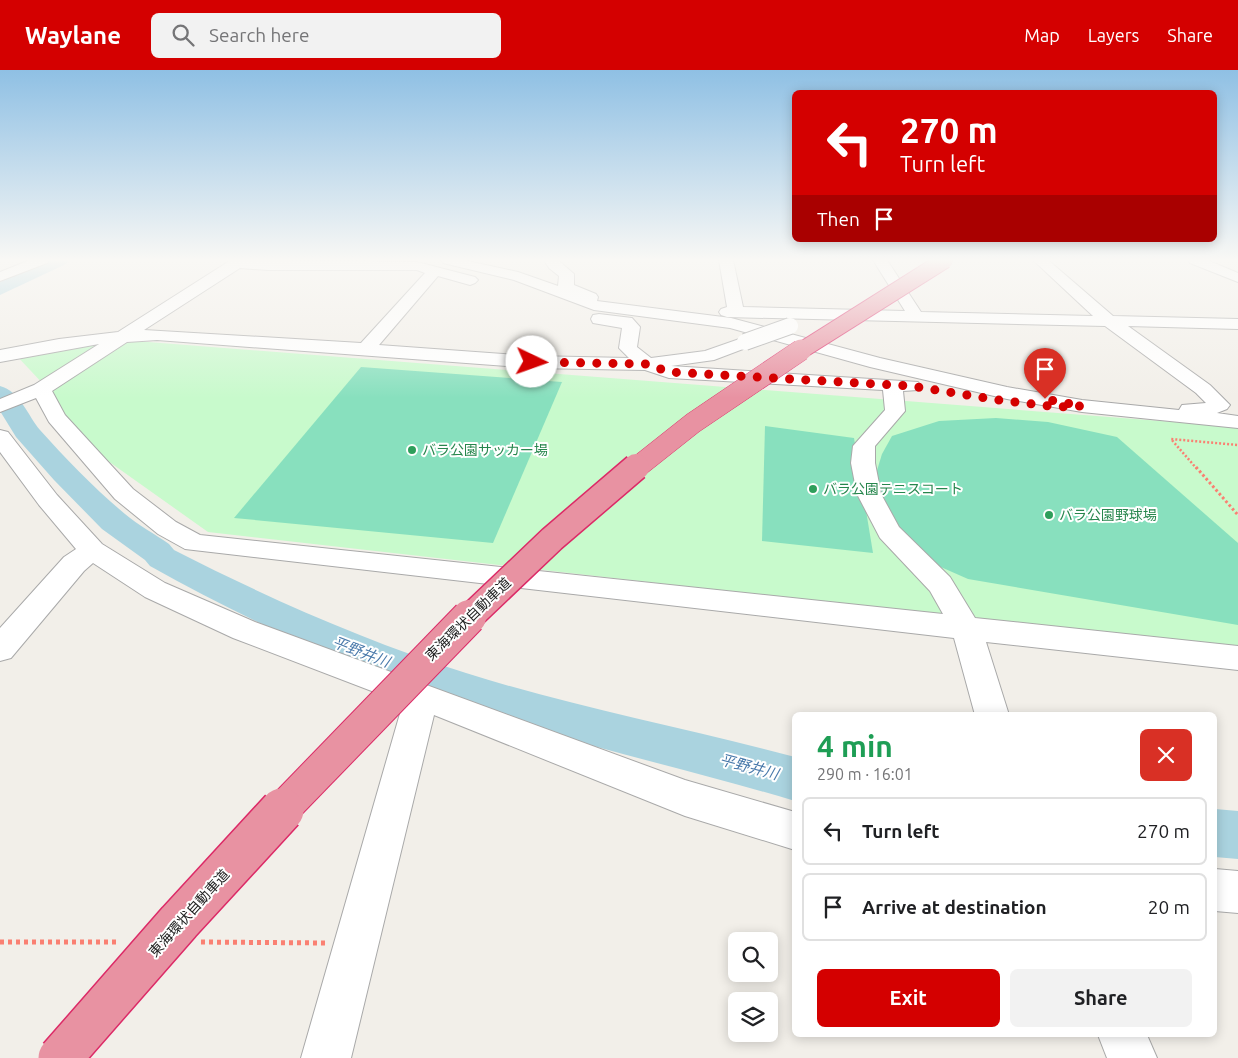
<!DOCTYPE html>
<html lang="en">
<head>
<meta charset="utf-8">
<style>
  body { margin:0; font-family:Ubuntu,"Noto Sans JP",sans-serif; background:#f2f2f2; color:#202124; height:100vh; display:flex; flex-direction:column; font-size:19px; white-space:nowrap }
  * { box-sizing:border-box; margin:0 }
  p { font-size:16px; color:#757577 }
  .icon { flex:none; width:28px; height:28px; fill:none; stroke:currentColor; stroke-width:2; stroke-linecap:round; stroke-linejoin:round }
  .map { position:relative; flex:1; overflow:hidden }
  .sheet { position:absolute; left:792px; top:642px; width:425px; height:325px; display:flex; flex-direction:column; background:#fff; border-radius:8px; box-shadow:0 2px 12px #0003 }
  .sheet>* { flex:none }
  .guide { position:absolute; left:792px; top:20px; width:425px; height:152px; border-radius:8px; box-shadow:0 2px 12px #0003; background:#d40000; color:#fff; overflow:hidden }
  .fabs { position:absolute; left:728px; top:862px; display:grid; gap:10px }
  .fabs a { display:grid; place-items:center; width:50px; height:50px; border-radius:8px; background:#fff; box-shadow:0 2px 12px #0003; font-size:25px }
  .pin { position:absolute; display:grid; place-items:center; width:42px; height:42px; color:#fff; margin:-51px -21px; border-radius:50% 50% 50% 0; rotate:-45deg; box-shadow:0 0 5px #0007 }
  .pin .icon { rotate:45deg }
  .me { position:absolute; width:55px; margin:-28px; rotate:93deg; stroke-linejoin:round; filter:drop-shadow(0 0 4px #0008) }
  .turn { display:flex; align-items:center; gap:18px; height:105px; padding:0 25px; font-size:22px }
  .turn .icon { width:65px; height:65px; stroke-width:2.5 }
  .turn b { display:block; font-size:35px; line-height:42px }
  .then { display:flex; align-items:center; height:48px; padding:0 25px; background:#0003; gap:10px; font-size:19px }
  .round { display:grid; place-items:center; flex:none; width:52px; height:52px; border-radius:8px; background:#f2f2f2 }
  .headline { display:flex; align-items:center; justify-content:space-between; height:85px; padding:0 25px }
  h1 { font-size:30px; font-weight:700; line-height:38px; color:#1e9e55 }
  .primary-button { display:flex; gap:10px; margin-top:auto; padding:10px 25px }
  .primary-button a { flex:1; height:58px; border-radius:8px; background:#d40000; color:#fff; font-size:20px; font-weight:700; line-height:58px; text-align:center }
  .primary-button a+a { background:#f2f2f2; color:#202124 }
  ul { padding:0; list-style:none }
  li { display:flex; align-items:center; gap:15px; height:68px; margin:0 10px 8px; padding:0 15px; border:2px solid #e0e0e0; border-radius:8px }
  li div { flex:1 }
  li b { display:block; font-size:19px }
  li em { font-style:normal }
  header { display:flex; align-items:center; gap:30px; box-sizing:border-box; height:70px; padding:0 25px; background:#d40000; color:#fff }
  header strong { font-size:24px }
  nav { display:flex; gap:28px; margin-inline-start:auto; font-size:18px }
  .search { width:350px; height:45px; background:#f2f2f2; display:flex; align-items:center; gap:12px; box-sizing:border-box; padding:0 18px; border-radius:8px; color:#757577; font-size:19px }
  .map>svg:first-child { display:block }
  .park { fill:#c8facc }
  .pitch { fill:#88e0be }
  .lines { fill:none; stroke-linecap:round; stroke-linejoin:round }
  .river { fill:#aad3df; fill-rule:evenodd }
  .minor-casing { stroke:#a9a9a9; stroke-width:2 }
  .path-far2 { stroke:#fa8072; stroke-width:2.5; stroke-dasharray:2 2; stroke-linecap:butt }
  .path-far1 { stroke:#fa8072; stroke-width:3; stroke-dasharray:2.5 2.5; stroke-linecap:butt }
  .path { stroke:#fa8072; stroke-width:5; stroke-dasharray:4 4; stroke-linecap:butt }
  .minor { fill:#fff; fill-rule:evenodd }
  .minor-bridge-casing { stroke:#a9a9a9; stroke-width:18; stroke-linecap:butt }
  .highway-bridge-far4-casing { stroke:#dc2a67; stroke-width:18; stroke-linecap:butt }
  .highway-bridge-far3-casing { stroke:#dc2a67; stroke-width:22; stroke-linecap:butt }
  .highway-bridge-far2-casing { stroke:#dc2a67; stroke-width:29; stroke-linecap:butt }
  .highway-bridge-far1-casing { stroke:#dc2a67; stroke-width:36; stroke-linecap:butt }
  .highway-bridge-casing { stroke:#dc2a67; stroke-width:46; stroke-linecap:butt }
  .minor-bridge { stroke:#fff; stroke-width:16 }
  .highway-bridge-far4 { stroke:#e892a2; stroke-width:16 }
  .highway-bridge-far3 { stroke:#e892a2; stroke-width:21 }
  .highway-bridge-far2 { stroke:#e892a2; stroke-width:26 }
  .highway-bridge-far1 { stroke:#e892a2; stroke-width:34 }
  .highway-bridge { stroke:#e892a2; stroke-width:43 }
  .route { stroke:#d40000; stroke-width:9; stroke-dasharray:0 16.2 }
  .leisure-dot { fill:#2e9e5b; stroke:#fff; stroke-width:2 }
  .labels { text-anchor:middle; stroke-width:4; stroke-linejoin:round; paint-order:stroke }
  .leisure-label { font-size:14px; fill:#27864d; stroke:#fff; text-anchor:start }
  .street-label { font-size:14px; fill:#222; stroke:#fff }
  .water-label { font-size:15px; font-style:italic; fill:#4a7aab; stroke:#fff }
</style>
</head>
<body>
<header>
<strong>Waylane</strong>
<div class="search"><svg class="icon" aria-label="search" viewBox="0 0 24 24"><circle cx="10" cy="10" r="6"/><path d="M15 15l6 6"/></svg>Search here</div>
<nav><a>Map</a><a>Layers</a><a>Share</a></nav>
</header>
<div class="map">
<svg width="1238" height="988" viewBox="0 0 1238 988">
  <rect width="100%" height="100%" fill="#f2efe9"/>
  <polygon class="park" points="123,270 1238,357 1238,579 208,462 70,364 45,316 15,284"/>
  <g class="pitch">
    <polygon points="361,297 562,312 493,473 234,448"/>
    <polygon points="996,348 1048,352 1117,367 1238,473 1238,555 968,509 934,494 900,458 880,432 875,407 882,384 892,366 939,351"/>
    <polygon points="765,356 854,368 873,483 762,471"/>
  </g>
  <g class="lines">
    <g class="river">
      <polygon points="46,190 69,190 66,194 0,225 0,212"/>
      <path d="M0,316C20,321 28,346 40,360C66,389 95,419 125,444C138,455 155,464 169,474L174,480C268,528 365,571 466,603C574,637 686,658 795,687V731C702,703 607,682 514,653C387,614 266,561 150,496L145,490L102,459L54,410L16,367L0,341Z"/>
      <polygon points="1215,739 1238,741 1238,789 1215,787"/>
    </g>
    <g class="minor-casing">
      <g id="minor">
        <polygon points="30,190 49,190 47,193 0,211 0,202"/>
        <path d="M231,190L417,192L475,207L478,210L475,213L470,215L438,206L379,275L532,286L629,288L619,278L622,258L593,253L591,249L593,245L599,244L632,248L640,257L637,277L651,288L705,281L745,267L751,268L754,272L751,276L714,290L671,296L918,312L921,316L918,320L903,321L905,341L875,376V393L881,424L899,457L950,507L975,548L1238,576V600L986,572L1009,645H975L954,568L185,479L158,464L115,429L49,352L36,328L0,342V329L34,315L99,274L0,292V280L59,269L118,262ZM240,198L268,200H417L425,203L361,273L144,260ZM157,270L532,298L645,300L669,308L883,320L885,340L853,376L851,393L857,424L880,468L930,521L943,544L200,465L176,452L133,419L65,345L52,321L127,272Z"/>
        <polygon points="441,190 463,190 518,202 558,216 559,206 549,198 544,190 558,190 574,204 574,215 596,224 598,227 597,231 731,248 880,288 1007,317 1082,330 1179,340 1182,335 1206,333 1196,323 1105,256 727,247 721,245 719,242 721,239 727,237 719,190 733,190 743,237 905,241 873,190 887,190 921,242 1093,246 1033,190 1048,190 1113,246 1238,249 1238,259 1128,256 1210,315 1230,335 1227,339 1217,343 1238,346 1238,358 1082,342 1007,329 870,297 730,258 594,240 514,210 443,193"/>
        <polygon points="1188,190 1207,190 1238,203 1238,212 1190,193"/>
        <polygon points="0,360 8,362 57,425 102,474 165,513 255,552 685,710 795,742 795,780 685,746 434,645 351,988 301,988 403,633 233,568 145,527 93,493 84,501 11,588 0,591 0,558 64,487 76,479 39,435 0,382"/>
        <polygon points="1215,799 1238,801 1238,843 1215,841"/>
        <polygon points="1098,965 1147,965 1157,988 1107,988"/>
      </g>
    </g>
    <polyline class="path-far2" points="1197,399 1171,369 1238,375"/>
    <polyline class="path-far1" points="1196,397 1238,445"/>
    <g class="path">
      <polyline points="0,872 120,872"/>
      <polyline points="201,872 325,873"/>
    </g>
    <use href="#minor" class="minor"/>
    <g class="minor-bridge-casing">
      <polyline id="minor-bridge" points="745,272 790,256"/>
    </g>
    <g class="highway-bridge-far4-casing">
      <polyline id="highway-bridge-far4" points="799,282 945,190"/>
    </g>
    <g class="highway-bridge-far3-casing">
      <polyline id="highway-bridge-far3" points="635,399 693,353 801,280"/>
    </g>
    <g class="highway-bridge-far2-casing">
      <polyline id="highway-bridge-far2" points="468,549 552,469 636,397"/>
    </g>
    <g class="highway-bridge-far1-casing">
      <polyline id="highway-bridge-far1" points="281,741 469,547"/>
    </g>
    <g class="highway-bridge-casing">
      <polyline id="highway-bridge" points="60,988 179,852 282,740"/>
    </g>
    <use href="#minor-bridge" class="minor-bridge"/>
    <use href="#highway-bridge-far4" class="highway-bridge-far4"/>
    <use href="#highway-bridge-far3" class="highway-bridge-far3"/>
    <use href="#highway-bridge-far2" class="highway-bridge-far2"/>
    <use href="#highway-bridge-far1" class="highway-bridge-far1"/>
    <use href="#highway-bridge" class="highway-bridge"/>
  </g>
  <linearGradient id="sky" x2="0" y2="1"><stop stop-color="#8fc0e4"/><stop offset="0.58" stop-color="#f9f8f5"/><stop offset="1" stop-color="#f9f8f5" stop-opacity="0"/></linearGradient>
  <rect width="1238" height="328" fill="url(#sky)"/>
  <g class="lines">
    <polyline class="route" points="532,292 647,294 669,302 911,316 998,330 1058,337 1082,336 1045,329"/>
  </g>
  <g class="leisure-dot">
    <circle cx="412" cy="380" r="5"/>
    <circle cx="813" cy="419" r="5"/>
    <circle cx="1049" cy="445" r="5"/>
  </g>
  <g class="labels">
    <g class="leisure-label">
      <text x="422" y="385">バラ公園サッカー場</text>
      <text x="823" y="424">バラ公園テニスコート</text>
      <text x="1059" y="450">バラ公園野球場</text>
    </g>
    <g class="street-label">
      <text transform="translate(468 549) rotate(-44)" y="5">東海環状自動車道</text>
      <text transform="translate(189 843) rotate(-48)" y="5">東海環状自動車道</text>
    </g>
    <g class="water-label">
      <text transform="translate(361 582) rotate(21)" y="5">平野井川</text>
      <text transform="translate(749 697) rotate(15)" y="5">平野井川</text>
    </g>
  </g>
</svg>
<div class="fabs">
<a><svg class="icon" aria-label="search" viewBox="0 0 24 24"><circle cx="10" cy="10" r="6"/><path d="M15 15l6 6"/></svg></a>
<a><svg class="icon" aria-label="layers" viewBox="0 0 24 24"><path d="M12 4l9 5-9 5-9-5zM3 14l9 5 9-5"/></svg></a>
</div>
<div class="pin" style="left:1045px;top:329px;background:#d93025"><svg class="icon" aria-label="arrive" viewBox="0 0 24 24"><path d="M6 21V4h12l-3 4 3 4H6"/></svg></div>
<svg class="me" style="left:532px;top:292px" viewBox="-20 -20 40 40"><circle r="19" fill="#fff"/><path d="M0-13L10 11 0 6-10 11z" fill="#d40000"/></svg>
<div class="guide">
<div class="turn"><svg class="icon" aria-label="left" viewBox="0 0 24 24"><path d="M17 20v-9H6M10 6l-5 5 5 5"/></svg><div><b>270 m</b>Turn left</div></div>
<div class="then">Then<svg class="icon" aria-label="arrive" viewBox="0 0 24 24"><path d="M6 21V4h12l-3 4 3 4H6"/></svg></div>
</div>
<section class="sheet">
<div class="headline"><div><h1>4 min</h1><p>290 m · 16:01</p></div><a class="round" style="background:#d93025;color:#fff"><svg class="icon" aria-label="close" viewBox="0 0 24 24"><path d="M6 6l12 12M18 6L6 18"/></svg></a></div>
<ul>
<li><svg class="icon" aria-label="left" viewBox="0 0 24 24"><path d="M17 20v-9H6M10 6l-5 5 5 5"/></svg><div><b>Turn left</b></div><em>270 m</em></li>
<li><svg class="icon" aria-label="arrive" viewBox="0 0 24 24"><path d="M6 21V4h12l-3 4 3 4H6"/></svg><div><b>Arrive at destination</b></div><em>20 m</em></li>
</ul>
<div class="primary-button"><a>Exit</a><a>Share</a></div>
</section>
</div>
</body>
</html>
